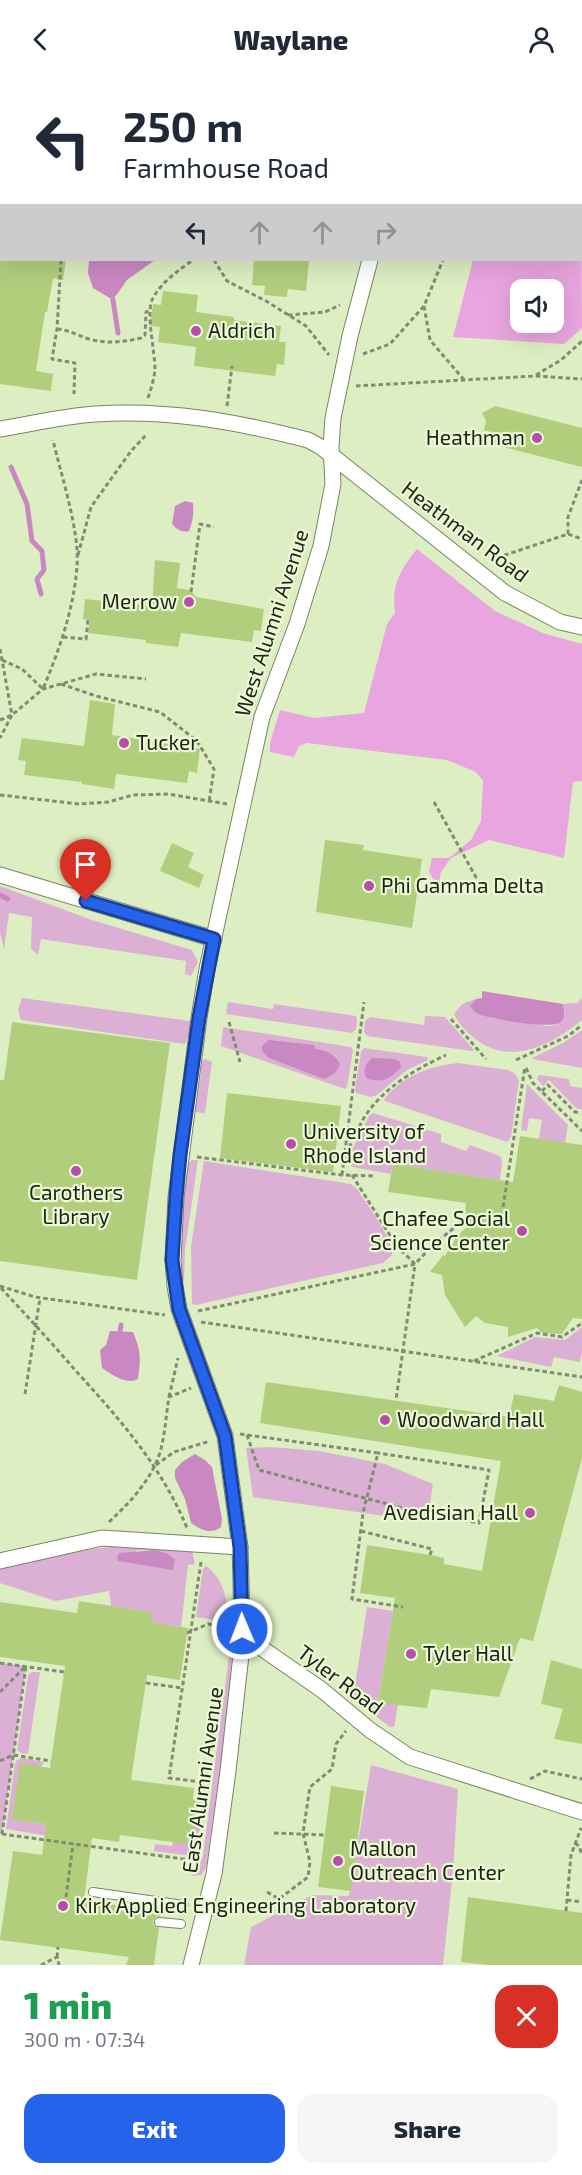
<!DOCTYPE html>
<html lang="en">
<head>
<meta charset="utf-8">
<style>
  body { margin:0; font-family:"Exo 2",sans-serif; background:#f6f6f7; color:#1f2937; height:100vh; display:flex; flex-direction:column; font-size:22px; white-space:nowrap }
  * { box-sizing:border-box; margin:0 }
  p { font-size:20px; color:#747a83 }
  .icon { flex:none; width:33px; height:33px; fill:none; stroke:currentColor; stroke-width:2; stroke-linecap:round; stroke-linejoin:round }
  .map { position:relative; height:1887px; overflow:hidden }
  .panel { display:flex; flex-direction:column; background:#fff; flex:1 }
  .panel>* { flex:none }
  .guide { position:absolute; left:0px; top:0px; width:582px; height:183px; box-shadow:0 6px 24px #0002; background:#fff; color:#1f2937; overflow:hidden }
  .fabs { position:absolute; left:510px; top:201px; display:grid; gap:12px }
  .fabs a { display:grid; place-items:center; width:54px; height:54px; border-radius:12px; background:#fff; box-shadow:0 6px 24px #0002; font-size:30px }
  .pin { position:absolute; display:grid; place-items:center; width:51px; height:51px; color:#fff; margin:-62px -26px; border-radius:50% 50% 50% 0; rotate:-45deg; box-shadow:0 0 6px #0007 }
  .pin .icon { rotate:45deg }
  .me { position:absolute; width:66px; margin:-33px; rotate:359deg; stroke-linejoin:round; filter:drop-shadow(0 0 4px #0008) }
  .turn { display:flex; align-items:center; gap:21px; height:126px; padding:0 24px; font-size:27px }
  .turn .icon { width:78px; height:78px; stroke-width:2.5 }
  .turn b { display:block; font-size:42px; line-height:51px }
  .lanes { display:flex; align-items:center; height:57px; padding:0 24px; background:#0003; justify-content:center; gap:30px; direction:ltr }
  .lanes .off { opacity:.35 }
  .round { display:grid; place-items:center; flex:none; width:63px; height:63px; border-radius:18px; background:#f6f6f7 }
  .summary { display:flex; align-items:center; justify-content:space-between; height:102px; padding:0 24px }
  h1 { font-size:36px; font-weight:800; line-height:45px; color:#1e9e55 }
  .action { display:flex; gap:12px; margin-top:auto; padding:12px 24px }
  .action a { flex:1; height:69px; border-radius:18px; background:#2563eb; color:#fff; font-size:24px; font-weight:800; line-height:69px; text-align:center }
  .action a+a { background:#f6f6f7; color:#1f2937 }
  header { display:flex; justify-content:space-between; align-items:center; height:78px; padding:0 24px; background:#fff; font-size:27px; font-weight:800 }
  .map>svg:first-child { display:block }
  .built { fill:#deeec3; fill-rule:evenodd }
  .green { fill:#dbb0d4; fill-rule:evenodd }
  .forest { fill:#e9a5e0; fill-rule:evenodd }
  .water { fill:#ca88c2 }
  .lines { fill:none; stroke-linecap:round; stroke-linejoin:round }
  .stream { stroke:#ca88c2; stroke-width:5 }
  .building { fill:#b1ce7d }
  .service-casing { stroke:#788464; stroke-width:10 }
  .minor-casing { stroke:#788464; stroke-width:17 }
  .path { stroke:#828b73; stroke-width:3; stroke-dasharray:4.5 3; stroke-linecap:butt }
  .service { stroke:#fff; stroke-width:8 }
  .minor { stroke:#fff; stroke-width:15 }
  .route-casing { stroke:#184099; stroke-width:15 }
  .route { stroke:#2563eb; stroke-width:10 }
  .poi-dot { fill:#b74cad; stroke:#ebf9d5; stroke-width:2 }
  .labels { text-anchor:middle; stroke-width:4.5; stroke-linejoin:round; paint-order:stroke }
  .poi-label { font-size:21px; fill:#1e2316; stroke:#ebf9d5; text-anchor:start }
  .street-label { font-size:21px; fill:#1e2316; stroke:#ebf9d5 }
</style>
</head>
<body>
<header><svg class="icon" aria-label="back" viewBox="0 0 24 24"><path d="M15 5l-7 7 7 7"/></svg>Waylane<svg class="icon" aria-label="person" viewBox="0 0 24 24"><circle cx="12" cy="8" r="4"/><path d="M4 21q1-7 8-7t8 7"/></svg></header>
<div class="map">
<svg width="582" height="1887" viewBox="0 0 582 1887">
  <rect width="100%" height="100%" fill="#ebf9d5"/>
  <path class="built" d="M0,0H582V1887H0ZM2,2H580V182H2ZM520,212H554V244H520Z"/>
  <g class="green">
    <polygon points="0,808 92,842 192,872 198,884 191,898 185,896 186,883 41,861 38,877 31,871 32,839 9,835 4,871 0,855"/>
    <polygon points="22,920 190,943 191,951 185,966 21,942 18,932"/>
    <path d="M582,920V942C550,968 508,990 472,958C465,952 458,945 454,936L462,926L476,921L470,928L491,940L549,948L556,947L565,937L563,926L577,925Z"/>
    <polygon points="228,924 273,931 274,926 356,938 357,942 356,951 352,955 226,936"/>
    <polygon points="425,938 445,939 474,972 471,973 367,958 364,954 365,943 370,939 424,947"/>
    <polygon points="223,949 351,969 353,972 347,1009 345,1011 221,968"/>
    <polygon points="582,952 582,990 532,981 534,979 563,965"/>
    <polygon points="364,970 427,979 428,982 407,992 377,1017 371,1019 356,1015 355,1011 361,974"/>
    <polygon points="206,981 212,984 205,1035 195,1034 201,994 200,983"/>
    <path d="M458,985L508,992C514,994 517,997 519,1003L511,1059L507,1064L385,1023L384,1021C403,998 429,988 458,985Z"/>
    <polygon points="539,997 569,1001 570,1008 582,1010 582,1031 577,1031 549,1002 543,1008 537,1001"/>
    <polygon points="527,1006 568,1047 565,1065 539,1061 542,1042 529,1040 527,1053 521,1052"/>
    <polygon points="373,1035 441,1056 441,1064 466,1073 470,1067 500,1078 502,1083 500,1102 393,1086 391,1096 352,1089 349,1084 351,1074 369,1038"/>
    <path d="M192,1082H198L185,1172L184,1203C175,1187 186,1110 187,1087Z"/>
    <path d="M204,1083L351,1106L358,1112C367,1127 393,1160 392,1177L383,1185L196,1227L192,1226L191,1169Z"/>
    <polygon points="582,1249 582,1274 580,1284 554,1279 551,1289 497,1278 535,1259 565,1262"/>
    <polygon points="271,1369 319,1373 385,1386 433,1406 427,1444 253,1419 246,1370"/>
    <path d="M125,1467L192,1472L195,1486L188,1487L181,1549L151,1544V1534L111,1528L109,1513L55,1523L0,1505V1490L55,1476ZM139,1472H155L166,1475L151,1487L119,1483L117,1480Z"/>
    <path d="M206,1488C222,1499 232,1526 223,1543L196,1539L203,1491Z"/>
    <polygon points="367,1529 393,1533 378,1624 398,1627 394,1649 390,1649 353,1621"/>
    <polygon points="232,1555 232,1581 228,1635 206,1790 201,1797 192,1798 193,1792 200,1785 203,1777"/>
    <polygon points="0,1585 26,1588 2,1756 0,1756"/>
    <polygon points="31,1594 40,1594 28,1676 21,1675 17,1672 28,1598"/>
    <polygon points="22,1680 44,1684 12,1742 46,1746 45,1753 80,1763 6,1751 15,1686 17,1682"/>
    <polygon points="371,1687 458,1711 453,1794 443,1887 244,1887 251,1849 312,1817 349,1818"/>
    <polygon points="190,1744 201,1746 196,1777 193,1778 154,1773 155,1766 172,1768 173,1764 191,1761"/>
  </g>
  <g class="forest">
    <path d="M581,82L582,250L564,266L453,259L473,182H580ZM520,212H554V244H520Z"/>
    <path d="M417,471L495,533L543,555L582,566V703L573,704L564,780L489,762L451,780L441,794L438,811L429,793L432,780H449L471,762L481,743L483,703L476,694L447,682L307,665L299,668L294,679L270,674V665L280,632L314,640L364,635L387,546L395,535C391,507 400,492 417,471Z"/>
  </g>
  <g class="water">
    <polygon points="89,182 155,182 127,202 113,222 93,210 88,195"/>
    <path d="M185,423L193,425C194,435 193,443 189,453C181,455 177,451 172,446L175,428Z"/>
    <path d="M482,913L563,926C564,932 566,938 561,944C553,952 492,941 481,937C475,935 473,932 470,928L476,921L482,920Z"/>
    <path d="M269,962L314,967L315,971C328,973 333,975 340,986C338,994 332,998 324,1001L269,980L262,973V968Z"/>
    <path d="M372,980L395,981L400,984L401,990C388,1001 384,1006 366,1000C363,991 365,987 372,980Z"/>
    <path d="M110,1253L133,1254C141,1273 141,1281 138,1301C125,1307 113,1297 102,1290L100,1272L106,1267Z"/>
    <path d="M195,1376L205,1382L212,1389L222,1441L221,1449C211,1457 201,1452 191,1445L185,1421L175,1400V1392L182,1384Z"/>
    <polygon points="155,1472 166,1475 175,1481 173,1492 118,1483 117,1480 119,1475"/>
  </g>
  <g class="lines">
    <g class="stream">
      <polyline points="57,0 58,2"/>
      <polyline points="445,0 449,2"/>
      <polyline points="580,42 582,42"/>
      <polyline points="113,222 118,255"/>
      <polyline points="11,389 27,426 32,463 42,473 44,492 37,501 41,516"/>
      <polyline points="0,817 8,821"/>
      <polyline points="120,1253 121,1247"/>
    </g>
  </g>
  <g class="building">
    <polygon points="0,182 66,182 63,202 53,200 47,234 45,234 36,293 53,296 51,313 0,306"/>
    <polygon points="254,182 309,182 306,213 288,211 287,219 264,217 265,208 252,207"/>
    <polygon points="163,213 198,217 196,234 234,239 234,242 281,248 279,264 286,264 284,287 277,286 275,298 194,288 196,269 158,264 160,249 150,248 153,226 161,227"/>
    <polygon points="495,328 582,350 582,389 491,366 494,355 484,352 486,343 482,335"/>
    <polygon points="155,482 180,485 177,510 190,512 196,519 264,531 261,553 254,552 252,564 181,555 178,569 146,565 146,562 88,555 90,542 83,541 85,521 152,528"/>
    <polygon points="90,622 115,626 112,657 200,671 197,695 189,693 187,705 116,696 114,711 82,706 82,704 24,697 26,683 18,682 22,660 84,668"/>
    <polygon points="325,762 364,767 363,772 422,781 412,850 316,834"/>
    <polygon points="172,765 194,775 188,789 204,797 199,810 160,793"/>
    <polygon points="12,944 170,965 137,1202 0,1183 0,1002 4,1002"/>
    <polygon points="227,1015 341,1028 333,1094 220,1080"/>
    <polygon points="520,1058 582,1067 582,1241 573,1240 562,1256 542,1255 537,1250 508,1259 508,1249 485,1245 476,1238 465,1249 445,1217 442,1197 430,1194 443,1177 445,1178 457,1158 468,1148 465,1141 466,1125 388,1114 393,1086 513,1104"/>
    <polygon points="266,1304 509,1339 514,1316 554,1323 559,1307 582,1314 582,1380 533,1563 520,1560 499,1619 431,1611 427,1630 378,1625 395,1520 360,1515 367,1467 430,1477 444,1480 444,1486 482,1493 501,1383 260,1345"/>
    <polygon points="79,1523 151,1534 151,1544 188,1550 180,1602 147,1597 131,1702 194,1710 193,1722 204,1723 201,1746 194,1745 192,1761 188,1761 187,1766 120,1757 119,1764 92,1760 84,1822 160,1834 160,1838 156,1839 153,1843 154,1847 159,1850 154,1887 126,1887 129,1879 0,1862 13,1773 42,1777 46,1746 12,1742 20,1685 50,1690 65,1588 0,1579 0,1524 77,1535"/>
    <polygon points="551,1582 582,1591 582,1666 554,1661 563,1631 541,1626"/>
    <polygon points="331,1708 364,1713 351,1813 318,1809"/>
    <polygon points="468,1819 582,1835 582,1887 487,1887 461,1884"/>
  </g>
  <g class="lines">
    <g class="service-casing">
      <g id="service">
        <polyline points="9,2 10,0"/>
        <polyline points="0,31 2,26"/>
        <polyline points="93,1814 184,1827"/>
        <polyline points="159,1844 181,1846"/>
      </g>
    </g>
    <g class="minor-casing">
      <g id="minor">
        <polyline points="232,2 233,0"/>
        <polyline points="418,2 419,0"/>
        <polyline points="0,111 2,111"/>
        <path d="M0,351C31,346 64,338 95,336C168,331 238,344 308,362L321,369L505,515L560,544L582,549"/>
        <polyline points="0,797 214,861"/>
        <polyline points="0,1483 102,1460 240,1469"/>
        <polyline points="242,1568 257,1567 322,1612 370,1652 410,1679 582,1734"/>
        <polyline points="191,1887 214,1796 228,1693 242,1568 241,1503 240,1469 225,1358 179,1231 175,1208 173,1182 176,1119 199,940 207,891 262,639 297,546 321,468 333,406 331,369 333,340 350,258 370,182"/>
      </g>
    </g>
    <g class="path">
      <polyline points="109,0 109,2"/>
      <polyline points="545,0 552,2"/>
      <polyline points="557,2 558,0"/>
      <polyline points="580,10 582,11"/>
      <polyline points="61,182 57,251 52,281 75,285 74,316"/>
      <polyline points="214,182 227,203 266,223 306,248 329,277"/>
      <polyline points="424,228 430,262 465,303"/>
      <polyline points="288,237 325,234 340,227"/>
      <path d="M57,251C69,252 77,257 89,261C107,266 123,264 141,260L145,257L146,234L151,233"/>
      <polyline points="363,276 390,266 424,228 443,182"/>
      <polyline points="536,297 561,282 582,263"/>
      <polyline points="356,308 535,298 582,301"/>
      <path d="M148,320C151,311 154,301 155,292C155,273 146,237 152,222C160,205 179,192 193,182"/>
      <polyline points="227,328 232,288"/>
      <polyline points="568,456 568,439 582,402"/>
      <polyline points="78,477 91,429 131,373 147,356"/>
      <polyline points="490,482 568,456 582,461"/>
      <polyline points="191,514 200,446 214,449"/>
      <polyline points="63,559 86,561 88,542"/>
      <polyline points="0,571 12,637 0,660"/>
      <path d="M2,582L22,591L43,611C59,572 74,531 77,488C80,454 61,397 53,362"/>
      <polyline points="61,606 96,618 160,634 197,663 214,691 209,724"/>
      <polyline points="0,642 12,637 43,611 96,596 146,601"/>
      <polyline points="0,717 79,726 108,724 133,717 168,716 227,726"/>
      <polyline points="434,724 482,810"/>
      <polyline points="451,941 486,981"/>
      <polyline points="229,944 240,984"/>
      <polyline points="516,982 568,958 582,947"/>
      <polyline points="526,990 533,1005 582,1053"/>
      <polyline points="542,1013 548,1007 575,1034 581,1035"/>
      <path d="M346,1076C352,1064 358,1050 365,1038C385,1009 414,992 446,977"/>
      <polyline points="197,1079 342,1097 374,1098"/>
      <polyline points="342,1097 364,924"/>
      <polyline points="352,1097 396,1167 415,1186 396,1322"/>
      <polyline points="503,1129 525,989"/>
      <polyline points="0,1208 35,1219 165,1237"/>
      <path d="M1,1210C26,1237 51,1264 75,1292C119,1340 162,1389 187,1450"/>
      <polyline points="198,1233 415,1186 433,1167 465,1141"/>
      <polyline points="201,1244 582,1299"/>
      <polyline points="474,1283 537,1255 562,1259 582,1245"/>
      <polyline points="25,1316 40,1220"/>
      <polyline points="169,1319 178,1280"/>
      <polyline points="240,1356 378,1375 363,1435 352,1521 403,1529"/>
      <polyline points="247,1357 259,1392 425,1436 479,1445 489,1392 378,1375"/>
      <polyline points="156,1387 174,1374 210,1363"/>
      <path d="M109,1444C126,1428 143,1411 154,1389C165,1369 165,1342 169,1319L191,1310"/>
      <polyline points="361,1453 432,1471 430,1477"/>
      <polyline points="201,1484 169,1700 210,1705"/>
      <polyline points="187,1555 208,1546 225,1548"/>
      <polyline points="0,1585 64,1594"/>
      <polyline points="146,1605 182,1610"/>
      <polyline points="0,1614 26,1588 2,1756"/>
      <polyline points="0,1683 13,1677 51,1683"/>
      <polyline points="530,1701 545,1693 582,1701"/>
      <polyline points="274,1755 325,1757"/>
      <polyline points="2,1756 190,1782"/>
      <polyline points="575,1765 579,1768 582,1777"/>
      <polyline points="267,1814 279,1821 308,1799 310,1784 303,1755 310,1709 332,1691 336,1666 346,1653"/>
      <polyline points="66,1819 73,1766"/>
      <polyline points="567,1822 582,1824"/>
      <polyline points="566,1833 571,1777 581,1750"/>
      <polyline points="57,1879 58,1869"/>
      <polyline points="41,1887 57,1879 59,1887"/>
    </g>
    <use href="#service" class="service"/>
    <use href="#minor" class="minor"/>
  </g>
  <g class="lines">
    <g class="route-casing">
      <polyline id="route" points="86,823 214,861 199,940 180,1077 176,1119 172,1182 179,1231 225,1358 240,1469 242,1551"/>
    </g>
    <use href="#route" class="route"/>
  </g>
  <g class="poi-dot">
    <circle cx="196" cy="253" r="6"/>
    <circle cx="537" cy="360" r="6"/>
    <circle cx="189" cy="524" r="6"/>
    <circle cx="124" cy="665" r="6"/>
    <circle cx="369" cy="808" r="6"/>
    <circle cx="291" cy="1066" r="6"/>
    <circle cx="76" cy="1093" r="6"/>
    <circle cx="522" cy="1153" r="6"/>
    <circle cx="385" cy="1342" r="6"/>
    <circle cx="530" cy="1435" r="6"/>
    <circle cx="411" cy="1576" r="6"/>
    <circle cx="338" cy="1783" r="6"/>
    <circle cx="63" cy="1828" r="6"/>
  </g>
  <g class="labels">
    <g class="poi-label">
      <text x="208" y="260">Aldrich</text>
      <text x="525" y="367" text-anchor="end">Heathman</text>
      <text x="177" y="531" text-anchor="end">Merrow</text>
      <text x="136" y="672">Tucker</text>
      <text x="381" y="815">Phi Gamma Delta</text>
      <text x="303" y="1061">University of<tspan x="303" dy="24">Rhode Island</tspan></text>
      <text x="76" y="1122" text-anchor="middle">Carothers<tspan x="76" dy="24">Library</tspan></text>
      <text x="510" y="1148" text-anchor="end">Chafee Social<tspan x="510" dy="24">Science Center</tspan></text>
      <text x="397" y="1349">Woodward Hall</text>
      <text x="518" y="1442" text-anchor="end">Avedisian Hall</text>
      <text x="423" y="1583">Tyler Hall</text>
      <text x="350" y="1778">Mallon<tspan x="350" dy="24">Outreach Center</tspan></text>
      <text x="75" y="1835">Kirk Applied Engineering Laboratory</text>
    </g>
    <g class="street-label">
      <text transform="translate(465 454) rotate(37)" y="7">Heathman Road</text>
      <text transform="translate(272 545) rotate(-72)" y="7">West Alumni Avenue</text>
      <text transform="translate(340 1602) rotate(37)" y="7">Tyler Road</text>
      <text transform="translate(203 1702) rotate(-82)" y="7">East Alumni Avenue</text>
    </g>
  </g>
</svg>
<div class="fabs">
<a><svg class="icon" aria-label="sound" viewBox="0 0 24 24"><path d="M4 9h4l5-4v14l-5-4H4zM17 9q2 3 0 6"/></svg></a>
</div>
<div class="pin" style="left:86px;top:823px;background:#d93025"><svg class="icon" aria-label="arrive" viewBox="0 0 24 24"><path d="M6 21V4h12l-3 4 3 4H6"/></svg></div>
<svg class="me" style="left:242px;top:1551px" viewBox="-20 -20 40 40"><circle r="17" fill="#2563eb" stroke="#fff" stroke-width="3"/><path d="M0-11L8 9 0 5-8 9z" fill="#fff"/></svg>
<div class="guide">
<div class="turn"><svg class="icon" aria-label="left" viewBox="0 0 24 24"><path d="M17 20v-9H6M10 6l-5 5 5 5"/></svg><div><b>250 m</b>Farmhouse Road</div></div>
<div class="lanes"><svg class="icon" aria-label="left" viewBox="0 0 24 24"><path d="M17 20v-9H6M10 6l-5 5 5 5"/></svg><svg class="icon off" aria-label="ahead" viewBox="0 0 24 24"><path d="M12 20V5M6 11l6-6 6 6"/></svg><svg class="icon off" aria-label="ahead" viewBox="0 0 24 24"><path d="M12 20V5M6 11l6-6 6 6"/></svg><svg class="icon off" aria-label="right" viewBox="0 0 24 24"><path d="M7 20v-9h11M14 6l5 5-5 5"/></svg></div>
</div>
</div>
<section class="panel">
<div class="summary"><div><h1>1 min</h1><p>300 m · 07:34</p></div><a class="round" style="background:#d93025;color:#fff"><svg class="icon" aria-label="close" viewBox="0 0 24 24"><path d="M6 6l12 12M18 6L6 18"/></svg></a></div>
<div class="action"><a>Exit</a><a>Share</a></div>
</section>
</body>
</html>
